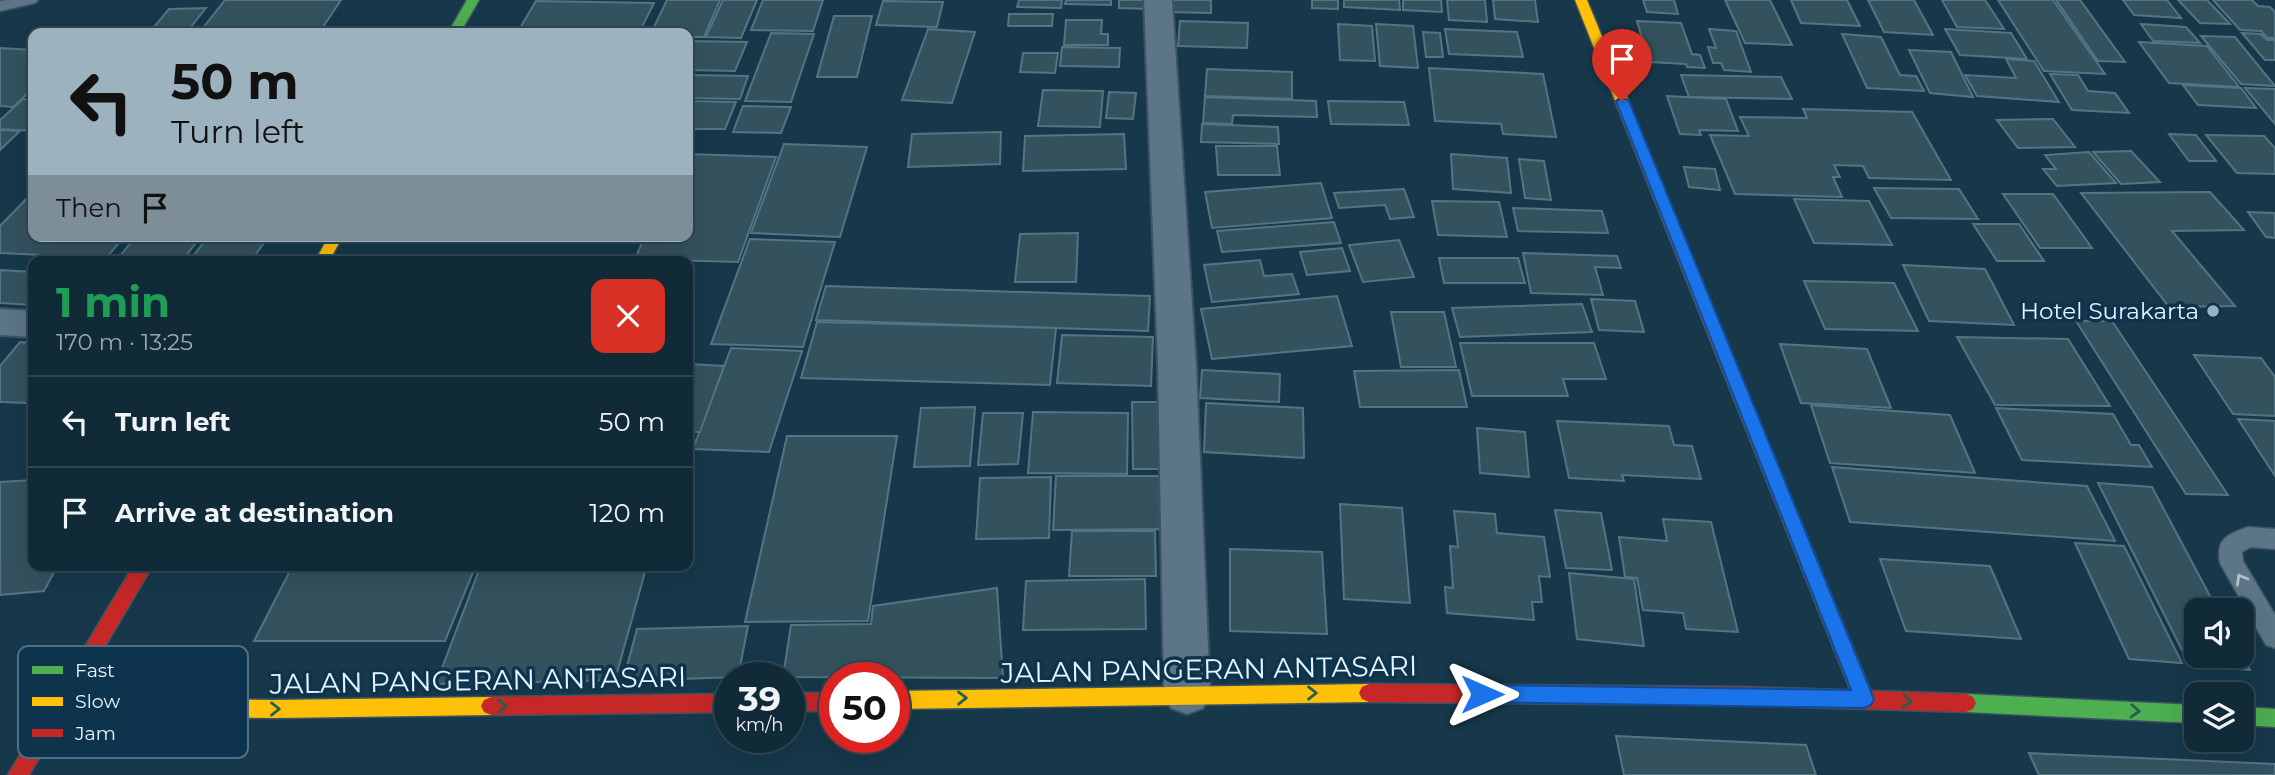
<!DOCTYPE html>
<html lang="en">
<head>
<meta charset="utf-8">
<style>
  body { margin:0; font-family:Montserrat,sans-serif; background:#193240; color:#f1f3f6; height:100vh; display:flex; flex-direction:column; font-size:26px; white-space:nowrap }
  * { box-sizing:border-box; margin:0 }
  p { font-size:23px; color:#9ca7ae }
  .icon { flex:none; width:38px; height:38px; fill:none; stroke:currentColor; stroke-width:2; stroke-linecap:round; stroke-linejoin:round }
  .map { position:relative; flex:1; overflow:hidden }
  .side { position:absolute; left:28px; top:256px; width:665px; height:315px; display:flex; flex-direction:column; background:#102a38; border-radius:14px; box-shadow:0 7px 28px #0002,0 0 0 2px #304653 }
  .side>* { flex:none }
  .hud { position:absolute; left:28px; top:28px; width:665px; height:214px; border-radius:14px; box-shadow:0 7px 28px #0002,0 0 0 2px #304653; background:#9db2bf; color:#111; overflow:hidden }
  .controls { position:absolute; left:2184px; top:598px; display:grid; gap:14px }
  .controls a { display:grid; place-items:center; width:70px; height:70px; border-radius:14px; background:#102a38; box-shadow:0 7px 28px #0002,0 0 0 2px #304653; font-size:35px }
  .speed { position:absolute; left:714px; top:662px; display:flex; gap:14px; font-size:35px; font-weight:700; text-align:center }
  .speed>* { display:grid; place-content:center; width:91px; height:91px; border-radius:50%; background:#102a38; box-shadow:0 7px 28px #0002,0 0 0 2px #304653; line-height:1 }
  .speed small { font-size:18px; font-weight:400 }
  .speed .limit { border:10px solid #d22; background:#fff; color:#111 }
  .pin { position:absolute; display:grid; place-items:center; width:60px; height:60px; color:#fff; margin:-72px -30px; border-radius:50% 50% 50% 0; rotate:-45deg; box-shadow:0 0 7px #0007 }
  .pin .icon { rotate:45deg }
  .me { position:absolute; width:77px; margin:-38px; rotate:90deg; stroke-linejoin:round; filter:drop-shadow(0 0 5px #0008) }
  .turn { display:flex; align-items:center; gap:24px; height:147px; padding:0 28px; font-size:32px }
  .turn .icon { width:91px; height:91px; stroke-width:2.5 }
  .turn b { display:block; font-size:49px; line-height:60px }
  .then { display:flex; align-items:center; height:66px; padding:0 28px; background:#0003; gap:14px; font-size:26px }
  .round { display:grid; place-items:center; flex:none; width:74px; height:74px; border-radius:14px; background:#193240 }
  .overview { display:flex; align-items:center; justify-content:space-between; height:119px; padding:0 28px }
  h1 { font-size:42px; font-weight:700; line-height:52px; color:#1e9e55 }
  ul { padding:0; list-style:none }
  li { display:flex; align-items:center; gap:21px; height:91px; padding:0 28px; border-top:2px solid #304653 }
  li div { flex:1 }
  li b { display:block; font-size:26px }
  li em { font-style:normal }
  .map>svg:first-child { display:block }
  .building { fill:#34525e; stroke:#537583; stroke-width:2 }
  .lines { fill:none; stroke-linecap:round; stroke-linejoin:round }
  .lane-casing { stroke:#3e5360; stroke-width:3 }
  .street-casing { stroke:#3e5360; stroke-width:4 }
  .fast-casing { stroke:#3e5360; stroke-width:3 }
  .slow-casing { stroke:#3e5360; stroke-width:3 }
  .jam-casing { stroke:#3e5360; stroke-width:3 }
  .lane { fill:#5c7687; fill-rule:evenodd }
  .street { fill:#5c7687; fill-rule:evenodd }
  .fast { fill:#4caf50; fill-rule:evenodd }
  .slow { fill:#ffc107; fill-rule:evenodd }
  .jam { fill:#c62828; fill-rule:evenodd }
  .oneway { stroke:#afc2ce }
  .oneway2 { stroke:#235f4d }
  .route { fill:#1a73e8; stroke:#114b97; stroke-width:2 }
  .poi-dot { fill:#9db2bf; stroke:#0d344c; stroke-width:2.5 }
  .labels { text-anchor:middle; stroke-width:7; stroke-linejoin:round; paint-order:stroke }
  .poi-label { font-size:23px; fill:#e6f4fe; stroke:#0d344c; text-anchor:end }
  .near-street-label { font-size:28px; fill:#e6f4fe; stroke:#0d344c }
  .key { fill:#0d344c; stroke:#4e6e81; stroke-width:2 }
  .key-label { font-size:19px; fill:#e6f4fe }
</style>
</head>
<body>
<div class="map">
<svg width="2275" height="775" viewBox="0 0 2275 775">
  <rect width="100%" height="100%" fill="#16384a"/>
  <g class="building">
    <polygon points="225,0 341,0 319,33 199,33"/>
    <polygon points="667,0 720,0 704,37 688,37 688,33 651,33"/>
    <polygon points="723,0 757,0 741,38 706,37"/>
    <polygon points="763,0 823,0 813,31 751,30"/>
    <polygon points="1019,0 1062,0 1061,8 1017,7"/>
    <polygon points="1066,0 1111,0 1111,5 1065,4"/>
    <polygon points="1119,0 1148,0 1148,9 1119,8"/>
    <polygon points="1167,0 1211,0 1211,13 1166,12"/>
    <polygon points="1312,0 1338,0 1338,9 1312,8"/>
    <polygon points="1344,0 1399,0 1400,10 1344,7"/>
    <polygon points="1403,0 1441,0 1442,12 1403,10"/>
    <polygon points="1447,0 1485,0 1487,22 1449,20"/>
    <polygon points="1493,0 1535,0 1538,22 1495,19"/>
    <polygon points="1643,0 1674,0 1678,14 1647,12"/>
    <polygon points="1725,0 1770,0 1792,45 1745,43"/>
    <polygon points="1791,0 1847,0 1860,26 1801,23"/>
    <polygon points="1868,0 1914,0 1933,35 1884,32"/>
    <polygon points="1942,0 1985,0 2004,29 1957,27"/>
    <polygon points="1998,0 2053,0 2105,74 2044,71"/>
    <polygon points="2056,0 2080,0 2125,62 2098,61"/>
    <polygon points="2123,0 2167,0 2181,18 2134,15"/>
    <polygon points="2178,0 2207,0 2230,24 2200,23"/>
    <polygon points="2213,0 2252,0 2258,6 2270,7 2275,12 2275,38 2268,38 2261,31 2240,30"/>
    <polygon points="536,1 654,3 639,33 517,33"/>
    <polygon points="883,1 943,2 937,27 876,25"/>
    <polygon points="206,8 186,33 149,33 169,9"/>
    <polygon points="1009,14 1053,14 1052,26 1008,26"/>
    <polygon points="834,16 872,16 857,77 817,77"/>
    <polygon points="1066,20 1102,20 1101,34 1108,34 1108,45 1064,45"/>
    <polygon points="1180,21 1248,23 1247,48 1178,46"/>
    <polygon points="1637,21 1681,23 1692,54 1700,55 1705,68 1687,67 1686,64 1649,62"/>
    <polygon points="1338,24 1372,26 1375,61 1340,60"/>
    <polygon points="1376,24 1413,26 1418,68 1380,66"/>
    <polygon points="2141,24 2186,27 2200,43 2153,41"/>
    <polygon points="928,29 975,32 952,103 902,100"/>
    <polygon points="1445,29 1517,32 1523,57 1449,54"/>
    <polygon points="1709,29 1736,31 1751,72 1724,70 1721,63 1713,63 1708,47 1716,48"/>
    <polygon points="1945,29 2011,33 2027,59 1960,55"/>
    <polygon points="1423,32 1440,33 1443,57 1426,57"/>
    <polygon points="771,33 814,34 791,102 745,101"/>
    <polygon points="2242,33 2261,34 2267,40 2275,40 2275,60 2265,60"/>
    <polygon points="1842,34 1881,37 1900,75 1916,76 1924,91 1867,88"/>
    <polygon points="2201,36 2235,37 2275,86 2241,84"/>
    <polygon points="688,41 747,42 735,71 688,70"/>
    <polygon points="2139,42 2207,46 2239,87 2169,83"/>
    <polygon points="1062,47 1120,48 1119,67 1060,66"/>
    <polygon points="0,48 33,50 33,88 13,107 0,106"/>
    <polygon points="1909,50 1951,52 1973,97 1930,93"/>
    <polygon points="1023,53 1058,53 1055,73 1020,72"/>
    <polygon points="2006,59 2034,61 2059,102 1977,96 1965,75 2016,78"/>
    <polygon points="1429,68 1543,74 1556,137 1503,134 1501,124 1435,121"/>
    <polygon points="1207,69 1292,72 1292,99 1205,96"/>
    <polygon points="2050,74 2078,75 2088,91 2115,93 2129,113 2072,110"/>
    <polygon points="692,75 748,76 740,99 688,98 688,84"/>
    <polygon points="1681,75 1781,77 1792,99 1689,97"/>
    <polygon points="2183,85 2241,88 2256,108 2198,105"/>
    <polygon points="2245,88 2275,89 2275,124"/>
    <polygon points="1043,90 1103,91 1100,127 1038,126"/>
    <polygon points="1109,92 1136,93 1133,119 1106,118"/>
    <polygon points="1667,96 1726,99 1738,131 1699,130 1701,135 1680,134"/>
    <polygon points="1205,97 1316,101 1317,117 1233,115 1232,124 1203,123"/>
    <polygon points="23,99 33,100 33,131 0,129 0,120"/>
    <polygon points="688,101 736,102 725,129 688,129"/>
    <polygon points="1328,101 1404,102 1409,125 1331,124"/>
    <polygon points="743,106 791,107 781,133 733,132"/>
    <polygon points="1803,109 1912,112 1951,180 1869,178 1863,166 1834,165 1840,177 1833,177 1842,197 1735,194 1710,135 1749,136 1740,117 1807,118"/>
    <polygon points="2053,119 2075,147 2018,148 1997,120"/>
    <polygon points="1202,124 1278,127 1279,144 1201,142"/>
    <polygon points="0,130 20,131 0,150"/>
    <polygon points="1001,132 1000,164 908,167 912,134"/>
    <polygon points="1124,134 1126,169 1023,171 1025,136"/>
    <polygon points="2169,134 2196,135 2216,161 2189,161"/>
    <polygon points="2206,135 2264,136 2275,148 2275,174 2237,173"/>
    <polygon points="784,144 867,147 840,237 751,233"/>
    <polygon points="1216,146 1277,146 1280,175 1218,175"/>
    <polygon points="2131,151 2160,182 2121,184 2093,152"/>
    <polygon points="2089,152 2116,183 2057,186 2043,169 2056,169 2045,155"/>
    <polygon points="688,154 776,157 738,262 635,259 645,236 688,236"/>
    <polygon points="1451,154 1507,158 1511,193 1453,189"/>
    <polygon points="1519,159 1544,161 1551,200 1525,198"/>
    <polygon points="1684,167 1715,169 1720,190 1689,187"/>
    <polygon points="1321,183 1332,218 1212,228 1205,192"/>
    <polygon points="1874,188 1959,189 1978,219 1891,218"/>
    <polygon points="1404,189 1414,217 1390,219 1385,205 1339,208 1334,193"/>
    <polygon points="33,192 33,236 125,236 106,258 0,253 0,226"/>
    <polygon points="2210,192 2244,230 2172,231 2235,306 2169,307 2081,193"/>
    <polygon points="2003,194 2053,194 2092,248 2040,248"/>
    <polygon points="1794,199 1869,201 1892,245 1814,243"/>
    <polygon points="1432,201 1499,202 1507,237 1438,235"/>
    <polygon points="1513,208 1602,211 1608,233 1518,231"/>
    <polygon points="2248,212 2275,213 2275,238 2266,237"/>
    <polygon points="1334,222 1341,243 1222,252 1217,231"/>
    <polygon points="1973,224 2019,224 2044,261 1997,261"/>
    <polygon points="1078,233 1076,282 1015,282 1020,234"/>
    <polygon points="136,236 201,236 182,261 116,261"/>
    <polygon points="209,236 269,236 251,261 189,261"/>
    <polygon points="750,239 835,242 803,347 711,344"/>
    <polygon points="1399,240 1414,277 1363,282 1349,245"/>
    <polygon points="1342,248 1350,271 1307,275 1300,252"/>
    <polygon points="1523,253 1617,256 1621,268 1595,267 1603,295 1531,293"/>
    <polygon points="1439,258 1518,258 1525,283 1444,283"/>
    <polygon points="1260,260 1264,276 1292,274 1299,294 1212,302 1204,265"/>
    <polygon points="1903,265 1985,269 2014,325 1929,321"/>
    <polygon points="0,270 33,272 33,305 0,303"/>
    <polygon points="1804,281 1894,283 1918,331 1825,329"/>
    <polygon points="826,286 1150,296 1148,331 816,320"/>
    <polygon points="1337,296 1352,346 1212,359 1201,309"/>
    <polygon points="1591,299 1635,301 1644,332 1599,330"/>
    <polygon points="1582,304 1592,332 1460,337 1452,308"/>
    <polygon points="1391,312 1444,312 1456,367 1401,367"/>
    <polygon points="2076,321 2112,321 2228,495 2186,494"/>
    <polygon points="817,322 1056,328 1050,385 801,378"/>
    <polygon points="1062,335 1153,337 1151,386 1057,383"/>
    <polygon points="1957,337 2068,339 2110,406 1995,405"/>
    <polygon points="20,342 33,343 33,395 27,403 0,402 0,366"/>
    <polygon points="1460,343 1594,343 1606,379 1563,379 1568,396 1472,396"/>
    <polygon points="1780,344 1867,349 1891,408 1801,403"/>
    <polygon points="731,348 802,351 769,452 693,449"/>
    <polygon points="2194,355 2261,358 2275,377 2275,416 2233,414"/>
    <polygon points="688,364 724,366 700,432 688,432"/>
    <polygon points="1202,370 1280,374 1279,402 1200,398"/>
    <polygon points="1459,370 1467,407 1360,407 1354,371"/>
    <polygon points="1132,402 1160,402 1162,469 1133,469"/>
    <polygon points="1206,403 1303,408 1304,458 1204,452"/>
    <polygon points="1811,405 1950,415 1975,473 1830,463"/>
    <polygon points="975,407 970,466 914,467 921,408"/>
    <polygon points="1996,408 2113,414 2131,445 2139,445 2152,467 2022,460"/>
    <polygon points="1033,412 1128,413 1127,474 1028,473"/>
    <polygon points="983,413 1023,413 1018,464 978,465"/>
    <polygon points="2238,419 2275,421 2275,476"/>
    <polygon points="1557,421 1669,426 1674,445 1692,446 1701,479 1622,475 1624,481 1569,478"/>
    <polygon points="1477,428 1525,432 1529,477 1480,473"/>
    <polygon points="787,436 897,436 868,621 745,622"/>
    <polygon points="1832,467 2087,486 2115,541 1850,522"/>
    <polygon points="1056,476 1176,476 1177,529 1053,530"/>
    <polygon points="1051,477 1049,538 976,539 980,478"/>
    <polygon points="33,480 33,565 58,565 44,591 0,595 0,482"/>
    <polygon points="2098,483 2152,487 2218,611 2196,611 2196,656 2242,654 2250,670 2190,666"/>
    <polygon points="1340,504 1402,508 1410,603 1344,599"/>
    <polygon points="1555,510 1601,513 1612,570 1566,568"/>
    <polygon points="1454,511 1495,514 1497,533 1544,537 1550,577 1539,576 1542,602 1532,602 1534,620 1447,613 1445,587 1453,588 1450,546 1458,547"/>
    <polygon points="1663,519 1711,522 1738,632 1686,629 1683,613 1643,610 1637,578 1625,577 1619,537 1667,541"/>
    <polygon points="1072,531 1155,531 1156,576 1069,576"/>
    <polygon points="2075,543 2124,546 2182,663 2129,659"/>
    <polygon points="1230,549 1322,552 1327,634 1230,631"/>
    <polygon points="1880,559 1990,566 2021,639 1906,631"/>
    <polygon points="293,565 476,565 445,641 254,641"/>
    <polygon points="481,565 647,565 615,680 436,684"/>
    <polygon points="1569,573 1634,579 1644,646 1577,639"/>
    <polygon points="1145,579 1146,629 1023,630 1026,581"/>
    <polygon points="997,588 1003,678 783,677 791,625 871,624 873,606"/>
    <polygon points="748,626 738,677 623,681 637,629"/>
    <polygon points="1616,736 1806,745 1816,775 1624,775"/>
    <polygon points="2029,753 2275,764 2275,775 2039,775"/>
  </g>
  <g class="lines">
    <g class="lane-casing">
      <g id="lane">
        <polygon points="7,0 38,0 35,3 0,11 0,1"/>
        <path d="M2248,527L2275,529V549L2251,547L2242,552L2243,561L2275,615V648L2266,645L2220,563C2216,539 2226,535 2248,527Z"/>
      </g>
    </g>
    <g class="street-casing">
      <g id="street">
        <polygon points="1144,0 1172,0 1196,365 1210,693 1203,708 1187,714 1171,708 1164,693 1158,365"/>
        <polygon points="0,309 33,311 33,337 0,335"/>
      </g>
    </g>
    <g class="fast-casing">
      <g id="fast">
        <polygon points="467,0 479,0 460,33 448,33"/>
        <polygon points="1724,348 1732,354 1874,699 1871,705 1864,708 1857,705 1854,699 1716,354"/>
        <polygon points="1966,694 2196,705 2196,723 1966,712 1959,709 1956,703 1959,697"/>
        <polygon points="2242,707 2275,709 2275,727 2242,725"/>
      </g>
    </g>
    <g class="slow-casing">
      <g id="slow">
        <polygon points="1575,0 1587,0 1732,354 1729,358 1719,358 1716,354"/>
        <polygon points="329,236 343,236 329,261 315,261"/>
        <polygon points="1369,684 1376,687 1379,693 1376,699 1369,702 894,709 894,691"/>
        <polygon points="491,697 498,700 501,706 498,712 491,715 274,718 59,716 52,713 49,707 52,701 59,698 274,700"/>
      </g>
    </g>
    <g class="jam-casing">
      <g id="jam">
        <polygon points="134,565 153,565 29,775 8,775"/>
        <polygon points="1369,684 1742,687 1966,694 1973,697 1976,703 1973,709 1966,712 1742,705 1369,702 1362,699 1359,693 1362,687"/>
        <rect x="789" y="693" width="46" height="18"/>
        <polygon points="730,694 730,712 491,715 484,712 481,706 484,700 491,697"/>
      </g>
    </g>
    <use href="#lane" class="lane"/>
    <use href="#street" class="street"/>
    <use href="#fast" class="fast"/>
    <use href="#slow" class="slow"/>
    <use href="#jam" class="jam"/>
  </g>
  <defs><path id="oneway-chevron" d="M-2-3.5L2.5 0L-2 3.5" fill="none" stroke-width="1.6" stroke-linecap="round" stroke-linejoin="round" transform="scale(1.75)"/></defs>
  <use class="oneway" href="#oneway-chevron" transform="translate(2241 579) rotate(-120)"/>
  <g class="oneway2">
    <use href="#oneway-chevron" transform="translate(1312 693)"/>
    <use href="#oneway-chevron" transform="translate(962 698) rotate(-1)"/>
    <use href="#oneway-chevron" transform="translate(1907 701) rotate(3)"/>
    <use href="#oneway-chevron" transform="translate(502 706) rotate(-1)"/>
    <use href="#oneway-chevron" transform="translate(275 709)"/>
    <use href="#oneway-chevron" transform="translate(2135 711) rotate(3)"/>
  </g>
  <polygon class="route" points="1622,97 1629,101 1874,699 1871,705 1864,708 1482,702 1475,700 1472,694 1475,687 1482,685 1851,690 1616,101"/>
  <circle class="poi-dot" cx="2213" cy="311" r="7"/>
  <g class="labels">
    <g class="poi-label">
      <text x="2199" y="319">Hotel Surakarta</text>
    </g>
    <g class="near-street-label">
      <text transform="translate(1209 669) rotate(-1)" y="10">JALAN PANGERAN ANTASARI</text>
      <text transform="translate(478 680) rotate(-1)" y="10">JALAN PANGERAN ANTASARI</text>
    </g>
  </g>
  <rect x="18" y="646" width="230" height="112" rx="10" class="key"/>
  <rect x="32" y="666" width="31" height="8" fill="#4caf50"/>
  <rect x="32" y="697" width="31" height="9" fill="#ffc107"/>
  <rect x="32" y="729" width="31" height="8" fill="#c62828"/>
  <g class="key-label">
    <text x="75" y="677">Fast</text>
    <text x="75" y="708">Slow</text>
    <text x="75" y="740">Jam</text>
  </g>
</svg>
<div class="controls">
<a><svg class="icon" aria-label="sound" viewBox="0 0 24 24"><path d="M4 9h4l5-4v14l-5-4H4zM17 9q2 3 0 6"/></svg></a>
<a><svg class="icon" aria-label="layers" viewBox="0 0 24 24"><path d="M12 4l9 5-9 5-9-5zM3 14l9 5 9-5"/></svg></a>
</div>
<div class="speed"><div>39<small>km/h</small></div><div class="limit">50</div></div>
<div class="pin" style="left:1622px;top:101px;background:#d93025"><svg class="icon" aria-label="arrive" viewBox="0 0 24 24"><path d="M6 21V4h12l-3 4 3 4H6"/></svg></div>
<svg class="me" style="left:1482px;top:694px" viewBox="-20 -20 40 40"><path d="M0-17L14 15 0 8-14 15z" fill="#1a73e8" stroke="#fff" stroke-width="4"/></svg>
<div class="hud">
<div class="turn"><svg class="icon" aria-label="left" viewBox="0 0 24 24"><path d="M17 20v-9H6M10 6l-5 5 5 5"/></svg><div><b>50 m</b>Turn left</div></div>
<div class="then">Then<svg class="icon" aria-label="arrive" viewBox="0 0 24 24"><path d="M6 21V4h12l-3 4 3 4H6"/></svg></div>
</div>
<section class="side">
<div class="overview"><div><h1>1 min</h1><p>170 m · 13:25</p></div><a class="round" style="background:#d93025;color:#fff"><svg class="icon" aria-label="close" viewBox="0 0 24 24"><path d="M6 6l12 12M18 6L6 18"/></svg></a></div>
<ul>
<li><svg class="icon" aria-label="left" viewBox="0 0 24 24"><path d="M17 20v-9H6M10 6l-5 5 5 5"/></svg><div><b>Turn left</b></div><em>50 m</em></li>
<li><svg class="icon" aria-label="arrive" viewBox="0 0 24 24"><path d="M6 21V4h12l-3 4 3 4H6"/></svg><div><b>Arrive at destination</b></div><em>120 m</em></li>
</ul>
</section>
</div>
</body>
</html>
